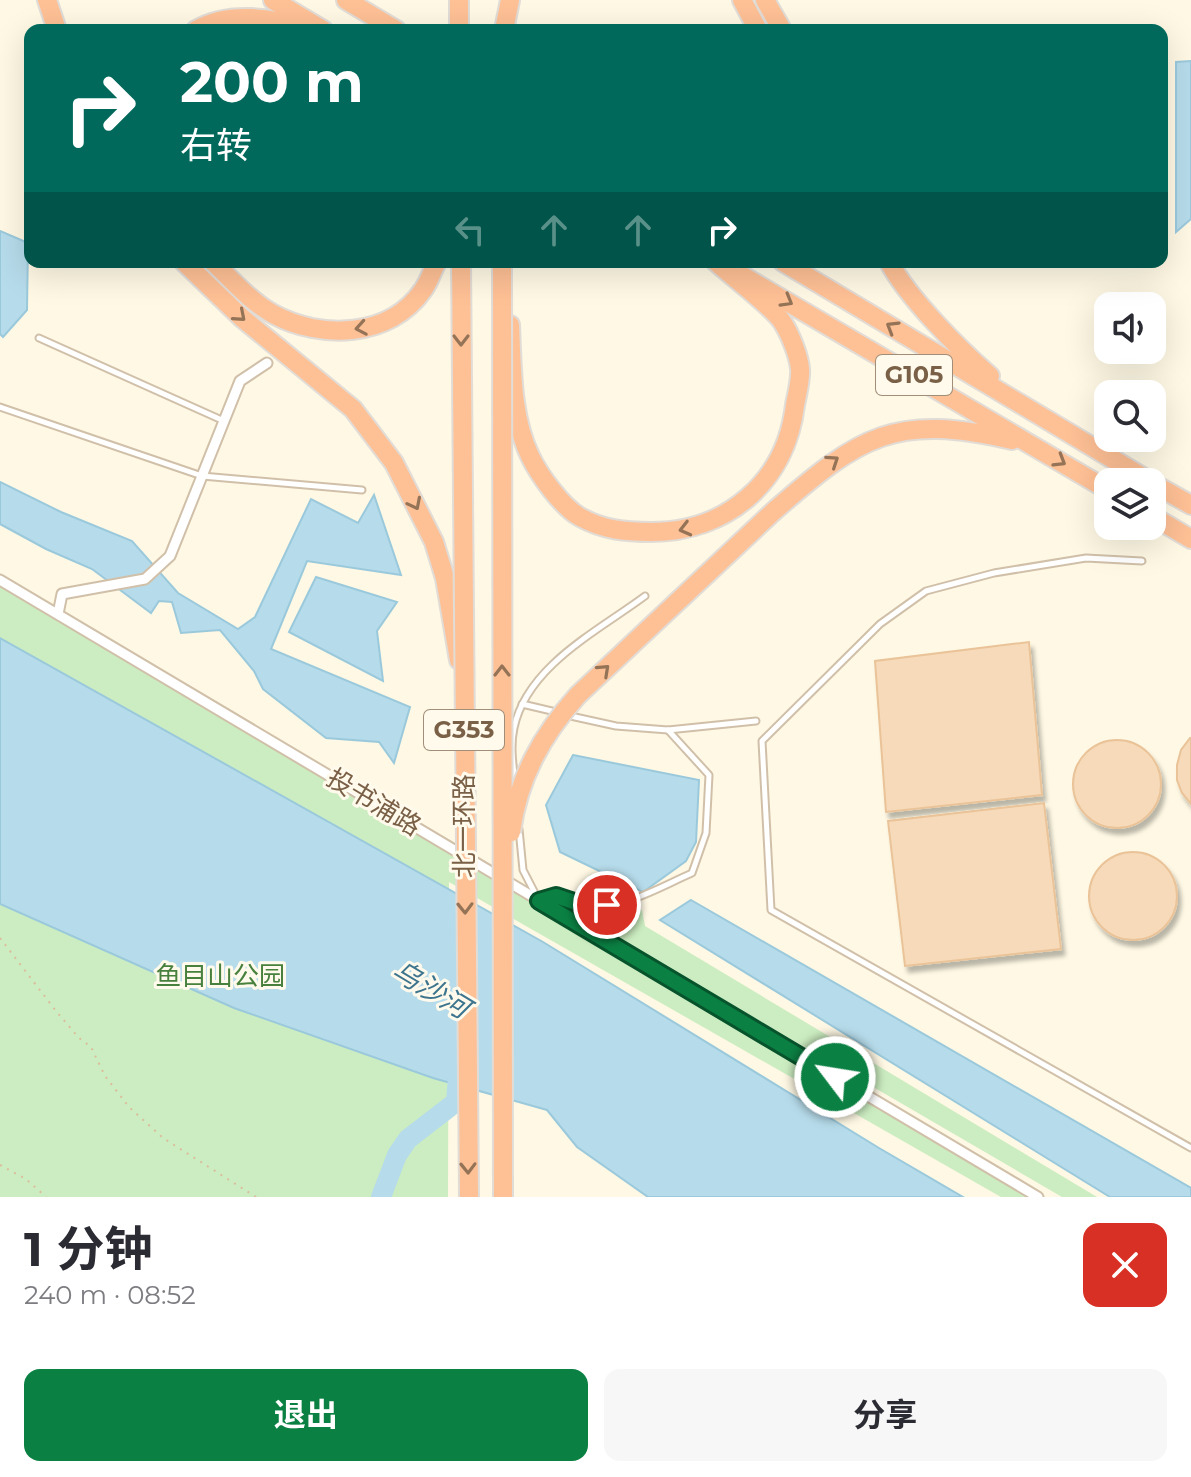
<!DOCTYPE html>
<html lang="zh">
<head>
<meta charset="utf-8">
<style>
  body { margin:0; font-family:Montserrat,"Noto Sans SC",sans-serif; background:#f7f7f7; color:#2b2b33; height:100vh; display:flex; flex-direction:column; font-size:30px; white-space:nowrap }
  * { box-sizing:border-box; margin:0 }
  p { font-size:26px; color:#7c7c81 }
  .icon { flex:none; width:44px; height:44px; fill:none; stroke:currentColor; stroke-width:2; stroke-linecap:round; stroke-linejoin:round }
  .map { position:relative; height:1197px; overflow:hidden }
  .details { display:flex; flex-direction:column; background:#fff; flex:1 }
  .details>* { flex:none }
  .top-card { position:absolute; left:24px; top:24px; width:1144px; height:244px; border-radius:16px; box-shadow:0 8px 32px #0002; background:#00695c; color:#fff; overflow:hidden }
  .tools { position:absolute; left:1094px; top:292px; display:grid; gap:16px }
  .tools a { display:grid; place-items:center; width:72px; height:72px; border-radius:16px; background:#fff; box-shadow:0 8px 32px #0002; font-size:40px }
  .pin { position:absolute; display:grid; place-items:center; width:68px; height:68px; color:#fff; margin:-34px; border:4px solid #fff; border-radius:50%; box-shadow:0 2px 8px #0007 }
  .me { position:absolute; width:88px; margin:-44px; rotate:301deg; stroke-linejoin:round; filter:drop-shadow(0 0 6px #0008) }
  .turn { display:flex; align-items:center; gap:28px; height:168px; padding:0 24px; font-size:36px }
  .turn .icon { width:104px; height:104px; stroke-width:2.5 }
  .turn b { display:block; font-size:56px; line-height:68px }
  .lanes { display:flex; align-items:center; height:76px; padding:0 24px; background:#0003; justify-content:center; gap:40px; direction:ltr }
  .lanes .off { opacity:.35 }
  .round { display:grid; place-items:center; flex:none; width:84px; height:84px; border-radius:16px; background:#f7f7f7 }
  .head { display:flex; align-items:center; justify-content:space-between; height:136px; padding:0 24px }
  h1 { font-size:48px; font-weight:700; line-height:60px }
  .primary-button { display:flex; gap:16px; margin-top:auto; padding:16px 24px }
  .primary-button a { flex:1; height:92px; border-radius:16px; background:#0b8043; color:#fff; font-size:32px; font-weight:700; line-height:92px; text-align:center }
  .primary-button a+a { background:#f7f7f7; color:#2b2b33 }
  .map>svg:first-child { display:block }
  .green { fill:#ccedc1 }
  .water { fill:#b6dbea; stroke:#9bc9dc; stroke-width:2 }
  .lines { fill:none; stroke-linecap:round; stroke-linejoin:round }
  .river { stroke:#b6dbea; stroke-width:20 }
  .building { fill:#f6dab9; stroke:#eac398; stroke-width:2; filter:url(#shadow) }
  .lane-casing { stroke:#d1c0a9; stroke-width:9 }
  .street-casing { stroke:#d1c0a9; stroke-width:13 }
  .highway-casing { stroke:#e2dcd7; stroke-width:22 }
  .path { stroke:#dbbd9c; stroke-width:2; stroke-dasharray:2 6; stroke-linecap:butt }
  .lane { stroke:#fff; stroke-width:5 }
  .street { stroke:#fff; stroke-width:9 }
  .highway { stroke:#fec095; stroke-width:18 }
  .highway-bridge-casing { stroke:#e2dcd7; stroke-width:22; stroke-linecap:butt }
  .highway-bridge { stroke:#fec095; stroke-width:18 }
  .oneway { stroke:#947357 }
  .route-casing { stroke:#07532c; stroke-width:20 }
  .route { stroke:#0b8043; stroke-width:14 }
  .labels { text-anchor:middle; stroke-width:6; stroke-linejoin:round; paint-order:stroke }
  .shield { fill:#fffaec; stroke:#a18e78; stroke-width:2 }
  .shield-label { font-size:24px; font-weight:bold; fill:#796047 }
  .street-label { font-size:26px; fill:#796047; stroke:#fffaec }
  .park-label { font-size:26px; fill:#48803d; stroke:#fffaec }
  .water-label { font-size:28px; font-style:italic; fill:#3e758e; stroke:#fffaec }
</style>
</head>
<body>
<div class="map">
<svg width="1191" height="1197" viewBox="0 0 1191 1197">
  <defs>
    <filter id="shadow"><feDropShadow dx="3.5" dy="6" stdDeviation="2" flood-color="#0004"/></filter>
  </defs>
  <rect width="100%" height="100%" fill="#fef8e4"/>
  <g class="green">
    <polygon points="0,587 1039,1197 1001,1197 449,882 448,1197 0,1197"/>
    <polygon points="642,910 645,926 1097,1197 1062,1197 573,912"/>
  </g>
  <g class="water">
    <polygon points="1191,61 1191,219 1176,232 1176,62"/>
    <polygon points="0,231 28,243 27,310 3,337 0,334"/>
    <polygon points="0,482 61,512 132,541 178,593 238,629 255,617 311,499 358,523 374,495 401,575 307,561 271,649 410,707 394,763 379,742 326,738 263,689 254,671 220,630 181,633 172,602 159,601 151,613 92,569 46,549 0,524"/>
    <polygon points="316,577 397,602 377,631 383,681 289,632"/>
    <polygon points="0,638 543,942 879,1148 963,1197 648,1197 577,1147 547,1110 433,1078 234,1008 0,904"/>
    <polygon points="573,755 699,780 696,842 686,861 643,892 560,852 546,805"/>
    <polygon points="691,900 1191,1188 1191,1197 1110,1197 660,920"/>
  </g>
  <g class="lines">
    <polyline class="river" points="381,1197 397,1155 408,1139 456,1102 459,1064"/>
  </g>
  <g class="building">
    <polygon points="1029,642 1042,795 886,812 875,661"/>
    <polygon points="1190,738 1191,738 1191,804 1182,793 1177,780 1177,765 1181,750"/>
    <circle cx="1117" cy="784" r="44"/>
    <polygon points="1044,803 1061,949 905,966 888,821"/>
    <circle cx="1133" cy="896" r="44"/>
  </g>
  <g class="lines">
    <g class="lane-casing">
      <g id="lane">
        <polyline points="39,338 224,421"/>
        <polyline points="0,407 202,476 362,490"/>
        <polyline points="1142,561 1086,558 994,573 926,591 880,624 762,741 771,910 1191,1148"/>
        <polyline points="522,704 556,712"/>
        <polyline points="566,715 616,726 668,730 756,721"/>
        <path d="M515,783C513,765 510,746 514,728C527,666 598,631 645,596"/>
        <path d="M519,829L523,870L539,901C567,893 566,904 589,906C626,908 658,888 692,873L706,833L709,775L668,730"/>
      </g>
    </g>
    <g class="street-casing">
      <g id="street">
        <polyline points="0,580 1038,1197"/>
        <polyline points="58,614 62,594 145,579 170,556 240,381 267,363"/>
      </g>
    </g>
    <g class="highway-casing">
      <g id="highway">
        <polyline points="47,0 57,30"/>
        <polyline points="273,0 323,30"/>
        <polyline points="346,0 396,30"/>
        <polyline points="459,0 459,30"/>
        <polyline points="742,0 758,30"/>
        <polyline points="765,0 782,30"/>
        <path d="M196,30C229,11 272,17 307,30"/>
        <polyline points="504,30 510,0"/>
        <polyline points="184,262 242,318 353,409 394,463 434,542 445,578 459,660"/>
        <path d="M213,262C232,280 251,302 273,314C321,340 390,338 423,290C429,282 432,271 437,262"/>
        <polyline points="783,262 1151,482"/>
        <path d="M889,262C908,298 959,349 990,376"/>
        <polyline points="743,276 1108,490"/>
        <path d="M510,325C512,367 511,417 530,456C539,475 562,507 580,517C603,530 626,532 651,532C727,532 786,482 795,405C797,394 801,380 800,369C799,356 790,334 783,323C775,309 730,275 716,262"/>
        <polyline points="1152,483 1191,505"/>
        <path d="M774,511C861,435 895,413 1012,440"/>
        <polyline points="1152,516 1191,539"/>
      </g>
    </g>
    <g class="path">
      <polyline points="0,938 56,1011 79,1038 91,1047 105,1076 129,1107 163,1138 256,1197"/>
      <polyline points="0,1165 26,1179 46,1197"/>
    </g>
    <use href="#lane" class="lane"/>
    <use href="#street" class="street"/>
    <use href="#highway" class="highway"/>
    <g class="highway-bridge-casing">
      <g id="highway-bridge">
        <polyline points="461,262 469,1197"/>
        <polyline points="502,262 503,1197"/>
        <path d="M511,832C518,778 542,735 578,695L774,511"/>
      </g>
    </g>
    <use href="#highway-bridge" class="highway-bridge"/>
  </g>
  <defs><path id="oneway-chevron" d="M-2-3.5L2.5 0L-2 3.5" fill="none" stroke-width="1.6" stroke-linecap="round" stroke-linejoin="round" transform="scale(2)"/></defs>
  <g class="oneway">
    <use href="#oneway-chevron" transform="translate(787 301) rotate(30)"/>
    <use href="#oneway-chevron" transform="translate(240 316) rotate(41)"/>
    <use href="#oneway-chevron" transform="translate(892 327) rotate(-149)"/>
    <use href="#oneway-chevron" transform="translate(361 328) rotate(170)"/>
    <use href="#oneway-chevron" transform="translate(461 340) rotate(90)"/>
    <use href="#oneway-chevron" transform="translate(833 461) rotate(-34)"/>
    <use href="#oneway-chevron" transform="translate(1060 461) rotate(31)"/>
    <use href="#oneway-chevron" transform="translate(415 504) rotate(63)"/>
    <use href="#oneway-chevron" transform="translate(685 529) rotate(166)"/>
    <use href="#oneway-chevron" transform="translate(604 670) rotate(-43)"/>
    <use href="#oneway-chevron" transform="translate(502 671) rotate(-90)"/>
    <use href="#oneway-chevron" transform="translate(465 908) rotate(89)"/>
    <use href="#oneway-chevron" transform="translate(468 1168) rotate(89)"/>
  </g>
  <g class="lines">
    <g class="route-casing">
      <polyline id="route" points="607,905 586,906 556,896 539,901 835,1077"/>
    </g>
    <use href="#route" class="route"/>
  </g>
  <g class="labels">
    <g class="shield">
      <rect x="876" y="355" width="76" height="40" rx="6"/>
      <rect x="424" y="710" width="80" height="40" rx="6"/>
    </g>
    <g class="shield-label">
      <text x="914" y="383">G105</text>
      <text x="464" y="738">G353</text>
    </g>
    <g class="street-label">
      <text transform="translate(374 802) rotate(31)" y="9">投书浦路</text>
      <text transform="translate(464 826) rotate(-90)" y="9">北一环路</text>
    </g>
    <g class="park-label">
      <text x="220" y="985">鱼目山公园</text>
    </g>
    <g class="water-label">
      <text transform="translate(431 989) rotate(31)" y="10">乌沙河</text>
    </g>
  </g>
</svg>
<div class="tools">
<a><svg class="icon" aria-label="sound" viewBox="0 0 24 24"><path d="M4 9h4l5-4v14l-5-4H4zM17 9q2 3 0 6"/></svg></a>
<a><svg class="icon" aria-label="search" viewBox="0 0 24 24"><circle cx="10" cy="10" r="6"/><path d="M15 15l6 6"/></svg></a>
<a><svg class="icon" aria-label="layers" viewBox="0 0 24 24"><path d="M12 4l9 5-9 5-9-5zM3 14l9 5 9-5"/></svg></a>
</div>
<div class="pin" style="left:607px;top:905px;background:#d93025"><svg class="icon" aria-label="arrive" viewBox="0 0 24 24"><path d="M6 21V4h12l-3 4 3 4H6"/></svg></div>
<svg class="me" style="left:835px;top:1077px" viewBox="-20 -20 40 40"><circle r="17" fill="#0b8043" stroke="#fff" stroke-width="3"/><path d="M0-11L8 9 0 5-8 9z" fill="#fff"/></svg>
<div class="top-card">
<div class="turn"><svg class="icon" aria-label="right" viewBox="0 0 24 24"><path d="M7 20v-9h11M14 6l5 5-5 5"/></svg><div><b>200 m</b>右转</div></div>
<div class="lanes"><svg class="icon off" aria-label="left" viewBox="0 0 24 24"><path d="M17 20v-9H6M10 6l-5 5 5 5"/></svg><svg class="icon off" aria-label="ahead" viewBox="0 0 24 24"><path d="M12 20V5M6 11l6-6 6 6"/></svg><svg class="icon off" aria-label="ahead" viewBox="0 0 24 24"><path d="M12 20V5M6 11l6-6 6 6"/></svg><svg class="icon" aria-label="right" viewBox="0 0 24 24"><path d="M7 20v-9h11M14 6l5 5-5 5"/></svg></div>
</div>
</div>
<section class="details">
<div class="head"><div><h1>1 分钟</h1><p>240 m · 08:52</p></div><a class="round" style="background:#d93025;color:#fff"><svg class="icon" aria-label="close" viewBox="0 0 24 24"><path d="M6 6l12 12M18 6L6 18"/></svg></a></div>
<div class="primary-button"><a>退出</a><a>分享</a></div>
</section>
</body>
</html>
